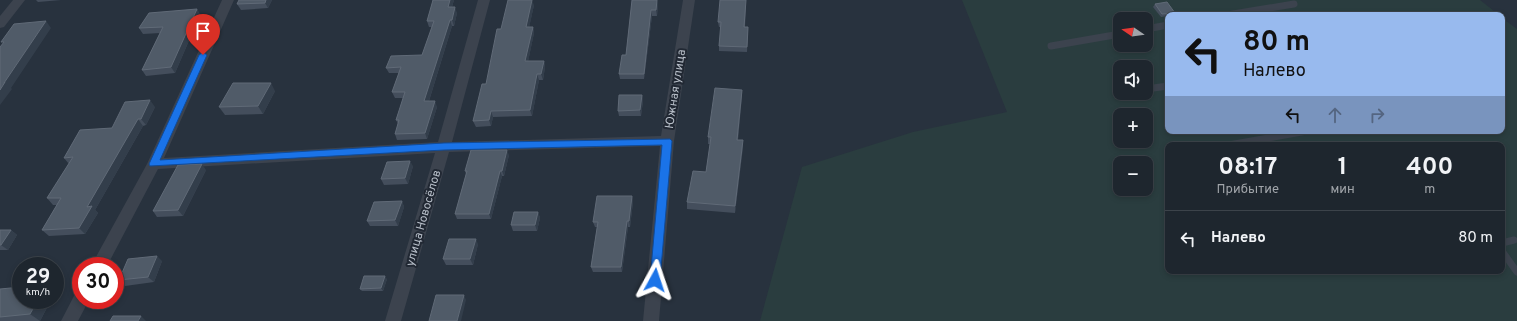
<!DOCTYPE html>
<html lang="ru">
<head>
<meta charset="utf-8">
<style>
  body { margin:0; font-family:Overpass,sans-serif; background:#262e36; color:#f1f3f6; height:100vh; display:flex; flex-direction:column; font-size:15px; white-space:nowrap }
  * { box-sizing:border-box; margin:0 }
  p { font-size:13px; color:#a1a5aa }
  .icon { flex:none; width:22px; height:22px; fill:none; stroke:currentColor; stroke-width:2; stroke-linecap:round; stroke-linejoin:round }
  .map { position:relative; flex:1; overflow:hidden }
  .panel { position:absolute; left:1165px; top:142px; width:340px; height:132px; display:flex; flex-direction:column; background:#1e262e; border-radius:8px; box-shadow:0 2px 6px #0003,0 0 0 1px #3c434a }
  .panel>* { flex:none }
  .guide { position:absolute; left:1165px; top:12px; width:340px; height:122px; border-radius:8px; box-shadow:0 2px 6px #0003,0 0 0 1px #3c434a; background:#98baee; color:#111; overflow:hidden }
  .needle { width:26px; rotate:283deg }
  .buttons { position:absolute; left:1113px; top:12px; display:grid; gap:8px }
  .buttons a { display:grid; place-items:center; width:40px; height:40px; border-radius:8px; background:#1e262e; box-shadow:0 2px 6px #0003,0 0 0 1px #3c434a; font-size:20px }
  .speed { position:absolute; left:12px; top:257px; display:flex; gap:8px; font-size:20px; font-weight:700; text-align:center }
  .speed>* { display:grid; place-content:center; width:52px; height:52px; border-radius:50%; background:#1e262e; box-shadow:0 2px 6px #0003,0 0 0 1px #3c434a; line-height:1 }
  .speed small { font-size:10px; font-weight:400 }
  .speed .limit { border:6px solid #d22; background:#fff; color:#111 }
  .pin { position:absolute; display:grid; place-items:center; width:34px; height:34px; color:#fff; margin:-41px -17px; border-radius:50% 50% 50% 0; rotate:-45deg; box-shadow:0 0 4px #0007 }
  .pin .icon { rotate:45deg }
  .me { position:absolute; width:44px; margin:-22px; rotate:5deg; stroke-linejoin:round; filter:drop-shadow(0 0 3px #0008) }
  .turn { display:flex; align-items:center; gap:14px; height:84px; padding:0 12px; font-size:18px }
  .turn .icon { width:52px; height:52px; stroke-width:2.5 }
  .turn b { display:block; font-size:28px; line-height:34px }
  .lanes { display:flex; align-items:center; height:38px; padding:0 12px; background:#0003; justify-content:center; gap:20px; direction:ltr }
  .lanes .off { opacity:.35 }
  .eta { display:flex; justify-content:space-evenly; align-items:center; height:68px; text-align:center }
  .eta b { font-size:24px; font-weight:700; line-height:28px }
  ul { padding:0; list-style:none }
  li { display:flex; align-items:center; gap:12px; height:56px; padding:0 12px; border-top:1px solid #3c434a }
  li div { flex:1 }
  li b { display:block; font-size:15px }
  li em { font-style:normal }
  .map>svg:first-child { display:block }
  .green { fill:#2a3d3f; fill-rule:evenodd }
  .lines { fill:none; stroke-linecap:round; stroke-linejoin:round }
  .service { stroke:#3c434e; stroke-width:7 }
  .minor { fill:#3c434e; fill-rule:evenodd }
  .wall { fill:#444e5c }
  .shaded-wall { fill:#333e4b }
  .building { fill:#505b68; stroke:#606a77 }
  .route { fill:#1a73e8; stroke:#114b97 }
  .labels { text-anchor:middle; stroke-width:4; stroke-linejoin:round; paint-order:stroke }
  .street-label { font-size:12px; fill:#b8bfc9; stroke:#212833 }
</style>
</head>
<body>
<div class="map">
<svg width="1517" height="321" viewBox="0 0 1517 321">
  <rect width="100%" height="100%" fill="#28323e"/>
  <path class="green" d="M962,0H1480L1499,15H1168V131H1502V18L1517,29V321H760L802,167L913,132L1007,112ZM1120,19H1146V45H1120ZM1120,67H1146V93H1120ZM1120,115H1146V141H1120ZM1168,145H1502V271H1168ZM1120,163H1146V189H1120Z"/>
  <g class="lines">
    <g class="service">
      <polyline points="1227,15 1294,4"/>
      <polyline points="1146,29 1168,25"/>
      <polyline points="1051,46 1120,34"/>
      <polyline points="1146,89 1168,86"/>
      <polyline points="1229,145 1307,131"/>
      <polyline points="1502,243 1514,240"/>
      <polyline points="1502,251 1517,272"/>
    </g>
    <g class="minor">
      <polygon points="13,0 25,0 4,27 0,28 0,16"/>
      <polygon points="222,0 234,0 164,158 438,142 478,0 490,0 452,142 661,136 683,0 695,0 674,141 659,321 643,321 660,146 449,152 401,321 385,321 435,153 158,169 107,266 91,266 147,164"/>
      <polygon points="81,292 81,300 89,300 78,321 61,321 75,294"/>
    </g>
  </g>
  <g class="wall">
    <polygon points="36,0 61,0 38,2"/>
    <polygon points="239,0 272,0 268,8 241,10 237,4"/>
    <polygon points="432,0 454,0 452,7 457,13 454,26 452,26 429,101 437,107 427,139 397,140 395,134 398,124 396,120 403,98 395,98 392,92 399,73 389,73 386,68 422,55 432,27 429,27 427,21 433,1"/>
    <polygon points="632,0 658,4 657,16 652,16 644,79 620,79 619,74 626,55"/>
    <polygon points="1155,4 1175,13 1174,15 1168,15 1168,16 1161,17 1153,7"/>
    <polygon points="534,5 529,27 533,27 534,33 528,61 544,61 545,67 543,80 539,80 532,116 493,117 491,126 476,127 473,121 486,84 501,29"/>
    <polygon points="746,5 745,27 748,27 747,52 719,51 719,46 721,27 719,27 718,22"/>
    <polygon points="197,9 200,15 175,73 146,76 142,70 160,33 143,34 139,28"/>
    <polygon points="742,90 742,96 738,140 743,147 735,213 687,209 687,202 706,172 710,144 708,144 708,137"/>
    <polygon points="275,91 263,114 225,115 219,107"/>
    <polygon points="642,95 643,101 641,116 619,116 618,111"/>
    <polygon points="155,107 146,125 143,126 95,210 98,213 85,234 49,236 42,230 57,205 53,205 47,198 69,164 64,158 112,128"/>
    <polygon points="509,155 504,176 502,176 491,219 457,219 455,214 466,174 465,171"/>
    <polygon points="413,166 408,184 384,185 381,179"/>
    <polygon points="206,170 183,216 157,217 153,211"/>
    <polygon points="632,196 633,202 630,227 628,227 622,272 593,272 591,267 597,227 595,227 593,222"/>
    <polygon points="402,201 404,207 398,226 370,226 367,221"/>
    <polygon points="538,212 540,218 537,231 513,231 511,225"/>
    <polygon points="0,230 11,230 17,235 8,250 0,250"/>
    <polygon points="478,244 473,265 446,265 443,259"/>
    <polygon points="162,261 154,282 125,286 119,280"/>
    <polygon points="387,279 383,291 362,291 360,289"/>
    <polygon points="0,289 51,300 40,321 0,321"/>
  </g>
  <g class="shaded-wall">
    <polygon points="266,0 272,0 268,8 265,3"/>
    <polygon points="450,0 454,0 450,13 448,7"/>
    <polygon points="532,0 534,5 528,33 526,27"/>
    <polygon points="657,0 658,4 657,16 656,10"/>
    <polygon points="455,7 457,13 454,26 452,20"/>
    <polygon points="197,9 200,15 175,73 171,67"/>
    <polygon points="651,10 652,16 644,79 644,74"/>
    <polygon points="450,20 452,26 427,107 424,101"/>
    <polygon points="46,21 51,28 11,88 12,89 0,105 0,90 4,83"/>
    <polygon points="533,27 534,33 527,67 525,61"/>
    <polygon points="544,61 545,67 543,80 541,74"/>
    <polygon points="537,74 539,80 532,116 530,110"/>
    <polygon points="271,83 275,91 263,114 258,106"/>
    <polygon points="742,90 742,96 737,146 737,140"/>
    <polygon points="642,95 643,101 641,116 640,110"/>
    <polygon points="150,100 155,107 146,125 141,119"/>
    <polygon points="435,101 437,107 427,139 425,133"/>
    <polygon points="491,111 493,117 491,126 489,120"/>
    <polygon points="138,119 143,126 95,210 98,213 85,234 79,228 87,207"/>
    <polygon points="743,140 743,147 735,213 735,206"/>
    <polygon points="507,150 509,155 504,176 502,171"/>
    <polygon points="410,161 413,166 408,184 405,178"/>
    <polygon points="202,164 206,170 183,216 178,210"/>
    <polygon points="500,171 502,176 491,219 489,214"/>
    <polygon points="632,196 633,202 630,227 629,221"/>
    <polygon points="402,201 404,207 398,226 395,220"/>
    <polygon points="538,212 540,218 537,231 535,225"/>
    <polygon points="627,221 628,227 622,272 621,267"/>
    <polygon points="11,230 17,235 8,250 1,245"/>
    <polygon points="476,239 478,244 473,265 470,259"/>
    <polygon points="157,256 162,261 154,282 148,277"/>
    <polygon points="385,276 387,279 383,291 381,288"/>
    <polygon points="464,295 466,300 461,321 457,321"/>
    <polygon points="38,300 51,300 40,321 30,314"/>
    <polygon points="141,316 146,321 138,321"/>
  </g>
  <g class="building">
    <polygon points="239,0 266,0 265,3 237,4"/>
    <polygon points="433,0 450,0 448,7 455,7 452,20 450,20 424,101 435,101 425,133 395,134 399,120 396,120 405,92 392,92 401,67 386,68 391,56 422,55 434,21 427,21"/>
    <polygon points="508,0 532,0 526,27 533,27 525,61 544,61 541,74 537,74 530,110 491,111 489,120 473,121 482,84 486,84 497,29 501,29"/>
    <polygon points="632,0 657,0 656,10 651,10 644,74 619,74 622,55 626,55"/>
    <polygon points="720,0 746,0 744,27 748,27 747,47 719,46 721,22 718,22"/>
    <polygon points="1167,2 1175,13 1162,14 1155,4"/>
    <polygon points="197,9 171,67 142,70 163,27 139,28 149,13"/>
    <polygon points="46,21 4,83 5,82 0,90 0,47 4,42 1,42 14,24"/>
    <polygon points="233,83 271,83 258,106 219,107"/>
    <polygon points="715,88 742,90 737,140 743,140 735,206 687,202 693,171 706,172 711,137 708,137"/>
    <polygon points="619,95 642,95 640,110 618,111"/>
    <polygon points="150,100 141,119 138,119 87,207 92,206 79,228 42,230 61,198 47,198 73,157 64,158 80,130 112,128 125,102"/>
    <polygon points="471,150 507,150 502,171 500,171 489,214 455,214 467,171 465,171"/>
    <polygon points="410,161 405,178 381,179 387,162"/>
    <polygon points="202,164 178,210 153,211 178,165"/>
    <polygon points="597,196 632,196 629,221 627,221 621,267 591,267 598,222 593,222"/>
    <polygon points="402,201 395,220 367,221 374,202"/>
    <polygon points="514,212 538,212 535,225 511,225"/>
    <polygon points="0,230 11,230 1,245 0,245"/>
    <polygon points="449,239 476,239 470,259 443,259"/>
    <polygon points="157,256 148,277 119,280 128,259"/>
    <polygon points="364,276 385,276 381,288 360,289"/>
    <polygon points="21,287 21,300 38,300 30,314 0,317 0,289"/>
    <polygon points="436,295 464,295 457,321 429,321"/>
    <polygon points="113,316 141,316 138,321 110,321"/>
  </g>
  <polygon class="route" points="203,52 207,55 160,160 444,143 670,139 672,141 660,280 658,283 655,284 651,283 650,280 662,145 444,150 150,166 149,164 199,55"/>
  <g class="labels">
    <g class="street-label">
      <text transform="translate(675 89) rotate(-81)" y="4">Южная улица</text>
      <text transform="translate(423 218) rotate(-74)" y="4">улица Новосёлов</text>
    </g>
  </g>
</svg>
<div class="buttons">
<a><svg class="needle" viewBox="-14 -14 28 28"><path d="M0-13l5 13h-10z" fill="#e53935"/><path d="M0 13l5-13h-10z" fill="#a1a5aa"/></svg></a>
<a><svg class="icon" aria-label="sound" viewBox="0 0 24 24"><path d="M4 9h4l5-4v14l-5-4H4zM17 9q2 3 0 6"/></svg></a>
<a>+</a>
<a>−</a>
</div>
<div class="speed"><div>29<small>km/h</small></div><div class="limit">30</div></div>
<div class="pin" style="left:203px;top:55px;background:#d93025"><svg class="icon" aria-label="arrive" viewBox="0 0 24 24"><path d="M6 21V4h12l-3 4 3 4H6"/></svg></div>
<svg class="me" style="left:655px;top:280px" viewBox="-20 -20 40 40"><path d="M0-17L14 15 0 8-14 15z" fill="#1a73e8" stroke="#fff" stroke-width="4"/></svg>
<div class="guide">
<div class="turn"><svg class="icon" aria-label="left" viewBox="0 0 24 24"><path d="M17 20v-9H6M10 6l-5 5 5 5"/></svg><div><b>80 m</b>Налево</div></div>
<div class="lanes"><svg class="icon" aria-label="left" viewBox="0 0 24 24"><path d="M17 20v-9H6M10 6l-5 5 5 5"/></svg><svg class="icon off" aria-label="ahead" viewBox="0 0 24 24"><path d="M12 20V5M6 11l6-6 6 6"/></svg><svg class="icon off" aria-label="right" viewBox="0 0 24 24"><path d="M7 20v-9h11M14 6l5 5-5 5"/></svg></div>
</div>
<section class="panel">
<div class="eta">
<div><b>08:17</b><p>Прибытие</p></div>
<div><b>1</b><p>мин</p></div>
<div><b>400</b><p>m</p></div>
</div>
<ul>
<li><svg class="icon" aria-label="left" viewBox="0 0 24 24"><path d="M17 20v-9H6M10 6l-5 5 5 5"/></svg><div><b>Налево</b></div><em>80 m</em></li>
</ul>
</section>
</div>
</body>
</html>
